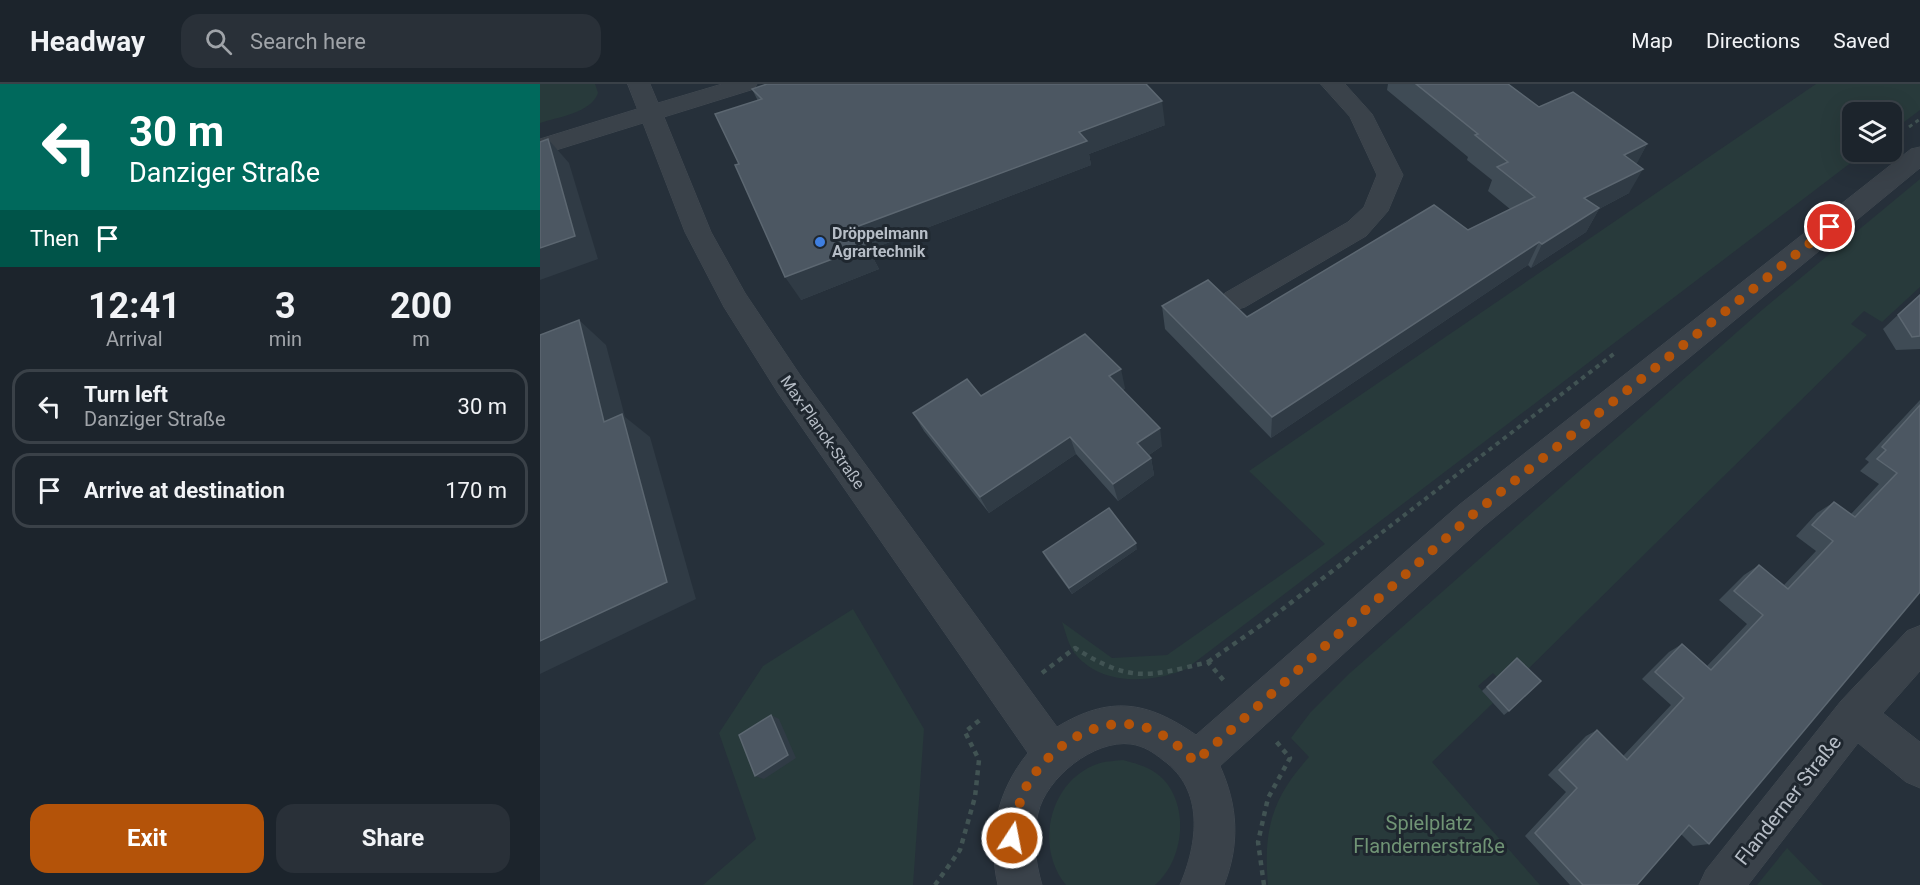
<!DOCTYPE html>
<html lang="en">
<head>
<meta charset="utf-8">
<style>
  body { margin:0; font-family:Roboto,sans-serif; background:#293038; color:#f1f3f6; height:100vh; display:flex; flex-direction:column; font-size:22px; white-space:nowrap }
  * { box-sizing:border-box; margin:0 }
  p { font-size:20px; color:#a0a4a9 }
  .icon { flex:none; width:33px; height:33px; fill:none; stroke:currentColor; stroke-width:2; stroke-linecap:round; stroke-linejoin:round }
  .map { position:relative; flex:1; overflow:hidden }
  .sheet { display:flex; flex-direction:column; background:#1c242c; width:540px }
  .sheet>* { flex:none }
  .top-card { background:#00695c; color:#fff; overflow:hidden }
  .buttons { position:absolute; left:1302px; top:18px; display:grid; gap:12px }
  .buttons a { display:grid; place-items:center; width:60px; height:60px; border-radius:12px; background:#1c242c; box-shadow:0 6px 24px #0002,0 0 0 2px #3a4148; font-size:30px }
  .pin { position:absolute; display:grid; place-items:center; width:51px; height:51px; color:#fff; margin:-26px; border:3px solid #fff; border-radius:50%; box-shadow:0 2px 6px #0007 }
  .me { position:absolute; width:66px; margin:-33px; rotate:11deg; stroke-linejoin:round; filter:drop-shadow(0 0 4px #0008) }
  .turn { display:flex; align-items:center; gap:21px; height:126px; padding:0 30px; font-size:27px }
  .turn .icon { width:78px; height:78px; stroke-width:2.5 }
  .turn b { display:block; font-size:42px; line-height:51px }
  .then { display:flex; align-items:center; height:57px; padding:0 30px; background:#0003; gap:12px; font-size:22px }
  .eta { display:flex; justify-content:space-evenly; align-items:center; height:102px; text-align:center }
  .eta b { font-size:36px; font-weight:700; line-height:42px }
  .primary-button { display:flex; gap:12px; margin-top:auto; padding:12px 30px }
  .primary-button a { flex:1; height:69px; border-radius:18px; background:#b45309; color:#fff; font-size:24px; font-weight:700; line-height:69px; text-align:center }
  .primary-button a+a { background:#293038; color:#f1f3f6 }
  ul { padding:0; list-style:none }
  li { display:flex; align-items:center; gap:18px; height:75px; margin:0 12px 9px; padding:0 18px; border:3px solid #3a4148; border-radius:18px }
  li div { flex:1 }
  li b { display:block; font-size:22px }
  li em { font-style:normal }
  header { display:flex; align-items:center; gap:36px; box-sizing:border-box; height:84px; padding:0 30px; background:#1c242c; border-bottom:2px solid #3a4148 }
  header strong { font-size:28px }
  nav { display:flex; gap:33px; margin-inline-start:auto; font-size:21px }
  .search { width:420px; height:54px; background:#293038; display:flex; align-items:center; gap:15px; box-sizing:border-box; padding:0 21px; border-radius:18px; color:#a0a4a9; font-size:22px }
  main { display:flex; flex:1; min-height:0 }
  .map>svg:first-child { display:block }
  .green { fill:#283a3b }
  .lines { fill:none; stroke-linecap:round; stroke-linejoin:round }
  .minor-casing { stroke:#434b53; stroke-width:1 }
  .path-far2 { stroke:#415353; stroke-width:3; stroke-dasharray:4 4; stroke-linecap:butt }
  .path-far1 { stroke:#415353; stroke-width:4; stroke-dasharray:4.5 4.5; stroke-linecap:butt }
  .path { stroke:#415353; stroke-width:4.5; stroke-dasharray:5 5; stroke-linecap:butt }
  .minor { fill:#3a424a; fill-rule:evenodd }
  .wall { fill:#3f4b55 }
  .shaded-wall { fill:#303b45 }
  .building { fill:#4c5762; stroke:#5c6771; stroke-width:1.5 }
  .route { stroke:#b45309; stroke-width:10; stroke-dasharray:0 18 }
  .shop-dot { fill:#3f7fe0; stroke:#1f272f; stroke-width:2 }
  .labels { text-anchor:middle; stroke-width:6; stroke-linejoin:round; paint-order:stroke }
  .poi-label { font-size:16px; font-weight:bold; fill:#b6bdc6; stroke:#1f272f; text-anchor:start }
  .street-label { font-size:16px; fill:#b6bdc6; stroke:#1f272f }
  .near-street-label { font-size:20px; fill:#b6bdc6; stroke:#1f272f }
  .near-park-label { font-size:20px; fill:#709475; stroke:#1f272f }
</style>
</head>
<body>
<header>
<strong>Headway</strong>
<div class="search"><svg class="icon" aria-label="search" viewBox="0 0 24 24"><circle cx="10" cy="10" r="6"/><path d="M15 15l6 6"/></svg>Search here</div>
<nav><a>Map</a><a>Directions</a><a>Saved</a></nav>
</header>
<main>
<section class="sheet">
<div class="top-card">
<div class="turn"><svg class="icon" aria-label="left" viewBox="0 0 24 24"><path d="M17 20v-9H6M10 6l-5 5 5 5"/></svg><div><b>30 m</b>Danziger Straße</div></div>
<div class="then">Then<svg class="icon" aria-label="arrive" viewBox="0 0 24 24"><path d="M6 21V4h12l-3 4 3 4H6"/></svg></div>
</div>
<div class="eta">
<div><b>12:41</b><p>Arrival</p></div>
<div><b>3</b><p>min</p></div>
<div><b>200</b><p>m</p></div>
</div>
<ul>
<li><svg class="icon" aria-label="left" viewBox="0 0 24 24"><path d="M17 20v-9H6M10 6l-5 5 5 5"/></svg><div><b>Turn left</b><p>Danziger Straße</p></div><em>30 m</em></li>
<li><svg class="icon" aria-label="arrive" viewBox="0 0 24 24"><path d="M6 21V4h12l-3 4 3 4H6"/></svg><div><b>Arrive at destination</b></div><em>170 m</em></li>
</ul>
<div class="primary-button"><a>Exit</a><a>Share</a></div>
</section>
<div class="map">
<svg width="1380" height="801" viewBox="0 0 1380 801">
  <rect width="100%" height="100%" fill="#26303a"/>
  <g class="green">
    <path d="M0,0H55L58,9C51,29 18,33 0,39Z"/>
    <path d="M1276,0H1380V26L1352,47V28H1312V68H1325L646,585C613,599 563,602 537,572C529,564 526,549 522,538L572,574L627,571L785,460L709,387Z"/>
    <path d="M1380,95V203L1342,238L1324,227L1311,240L1327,251L984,589L972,578L957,593L953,589L938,602L953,619L892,678L1000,801H728C723,746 732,714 769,673L751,654L770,629L810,589L1222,226Z"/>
    <polygon points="313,525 384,645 373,801 163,801 216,755 179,649 223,582"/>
    <path d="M583,676C598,680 613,684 624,696C650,725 643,777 615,801H526C494,763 509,695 560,679C567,677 575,677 583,676Z"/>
    <polygon points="1247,764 1283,801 1217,801"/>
  </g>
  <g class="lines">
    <g class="minor-casing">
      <g id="minor">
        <path d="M88,0H110L118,19L182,0H217L214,5L124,33L171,148L205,209L260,291L517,643C570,611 607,617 656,651L919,421L1371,65L1380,63V84L943,443L680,682C698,722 700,760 684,801H640C658,759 665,706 623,676C613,668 604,662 591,660C554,655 506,694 498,729C492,753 495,777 502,801H458C447,753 457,707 488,669L238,309L184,223L145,148L103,39L0,71V55L97,25Z"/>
        <polygon points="781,0 805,0 832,30 863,91 848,127 826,152 705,223 695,226 685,223 681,216 685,209 808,138 824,123 837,91 810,33"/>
        <polygon points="1380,542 1380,587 1343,629 1380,658 1380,704 1366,698 1318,659 1208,801 1159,801 1166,786 1301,617 1367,547"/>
      </g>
    </g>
    <polyline class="path-far2" points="1369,43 1380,35"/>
    <polyline class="path-far1" points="806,476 1075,269"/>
    <g class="path">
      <polyline points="668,578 727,537 808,475"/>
      <path d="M502,589L535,564C590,599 608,593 668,578L685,598"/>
      <polyline points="395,801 420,766 435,713 439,676 425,648 441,635"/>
      <polyline points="724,801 718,758 728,714 750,674 735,656"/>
    </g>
    <use href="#minor" class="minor"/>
  </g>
  <g class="wall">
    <polygon points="848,0 968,0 999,23 1107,60 1096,80 1089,109 1059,125 1046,148 991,184 988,181 731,354 625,245 622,222 707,233 928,146 970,125 948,107 952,96 927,76 928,73 847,6"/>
    <polygon points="212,5 625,41 549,70 551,81 329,166 339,185 261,216 218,17"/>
    <polygon points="1380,210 1380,265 1356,266 1343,245"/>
    <polygon points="585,304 583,306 622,362 609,371 611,374 614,391 578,417 536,370 449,429 384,347 373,329 441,312"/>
    <polygon points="1380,316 1380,508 1169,760 1153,762 1141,750 1097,801 1030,801 985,752 1026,708 1008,691 1046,652 1057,646 1083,672 1131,621 1102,595 1129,568 1142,560 1167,582 1207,540 1179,516 1204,491 1219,481 1244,501 1276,467 1256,452 1277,429 1294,418 1311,430 1339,400 1320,387 1329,378 1325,375"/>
    <polygon points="597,465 532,510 506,474 503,468"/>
    <polygon points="977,574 969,627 964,631 942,607"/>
  </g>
  <g class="shaded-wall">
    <polygon points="622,17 625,41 549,70 551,81 329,166 339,185 261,216 245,193 316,143 539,48"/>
    <polygon points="8,55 29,79 58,175 0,196 0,164"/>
    <polygon points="1107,60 1094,85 1084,71"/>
    <polygon points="1103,85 1089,109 1059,125 1046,148 991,184 1002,160 1044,114"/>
    <polygon points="999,158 988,181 731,354 732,333"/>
    <polygon points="39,236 66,261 85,333 110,353 156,515 0,590 0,557 64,338"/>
    <polygon points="581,285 585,304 574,312 569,292"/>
    <polygon points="620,344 622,362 600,377 597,359"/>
    <polygon points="530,353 536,370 449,429 440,413"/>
    <polygon points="611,374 614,391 578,417 573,400"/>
    <polygon points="596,459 597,465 532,510 529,504"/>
    <polygon points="231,631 239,635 256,674 224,695 215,692"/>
  </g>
  <g class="building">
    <polygon points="227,0 606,0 622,17 539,48 547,57 316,143 327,162 245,193 195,81 199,80 175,30 222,15 212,5"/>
    <polygon points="876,0 968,0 999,23 1033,8 1107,60 1084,71 1103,85 1044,114 1059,124 1002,160 999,158 732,333 622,222 668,196 707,233 894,121 928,146 995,113 957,83 968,78 935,51 938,50"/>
    <polygon points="8,55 35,152 0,164 0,58"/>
    <polygon points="1380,211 1380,252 1372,253 1358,231"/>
    <polygon points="39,236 64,338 82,330 127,498 0,557 0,251"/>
    <polygon points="545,250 581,285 569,292 620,344 597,359 611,374 573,400 530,353 440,413 373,329 427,295 441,312"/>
    <polygon points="1380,321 1380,508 1169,760 1149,741 1097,801 1043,801 995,749 1037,704 1019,686 1057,646 1087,676 1144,614 1115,588 1142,560 1171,586 1223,531 1194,507 1219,481 1248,505 1293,457 1272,441 1283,429 1294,418 1315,433 1357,389 1337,375 1346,366 1342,363"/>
    <polygon points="569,424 596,459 529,504 503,468"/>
    <polygon points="977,574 1001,597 969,627 947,603"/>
    <polygon points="231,631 248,671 215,692 199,651"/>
  </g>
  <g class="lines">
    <path class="route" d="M472,754C475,738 478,720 485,705C508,661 565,624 615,647C631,655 642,665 655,678L931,432L1290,143"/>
  </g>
  <circle class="shop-dot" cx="280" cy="158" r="6"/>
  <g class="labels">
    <g class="poi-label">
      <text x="292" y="155">Dröppelmann<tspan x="292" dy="18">Agrartechnik</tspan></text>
    </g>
    <g class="street-label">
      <text transform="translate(283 348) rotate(55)" y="6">Max-Planck-Straße</text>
    </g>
    <g class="near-street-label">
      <text transform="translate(1248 716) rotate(-52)" y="7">Flanderner Straße</text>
    </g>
    <g class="near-park-label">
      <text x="889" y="746">Spielplatz<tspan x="889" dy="23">Flandernerstraße</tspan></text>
    </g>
  </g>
</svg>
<div class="buttons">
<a><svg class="icon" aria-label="layers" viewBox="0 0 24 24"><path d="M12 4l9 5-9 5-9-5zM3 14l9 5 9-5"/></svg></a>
</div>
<div class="pin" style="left:1290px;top:143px;background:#d93025"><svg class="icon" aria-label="arrive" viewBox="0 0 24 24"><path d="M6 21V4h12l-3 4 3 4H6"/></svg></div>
<svg class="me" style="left:472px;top:754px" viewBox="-20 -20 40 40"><circle r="17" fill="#b45309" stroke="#fff" stroke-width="3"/><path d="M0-11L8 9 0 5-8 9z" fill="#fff"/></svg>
</div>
</main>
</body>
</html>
